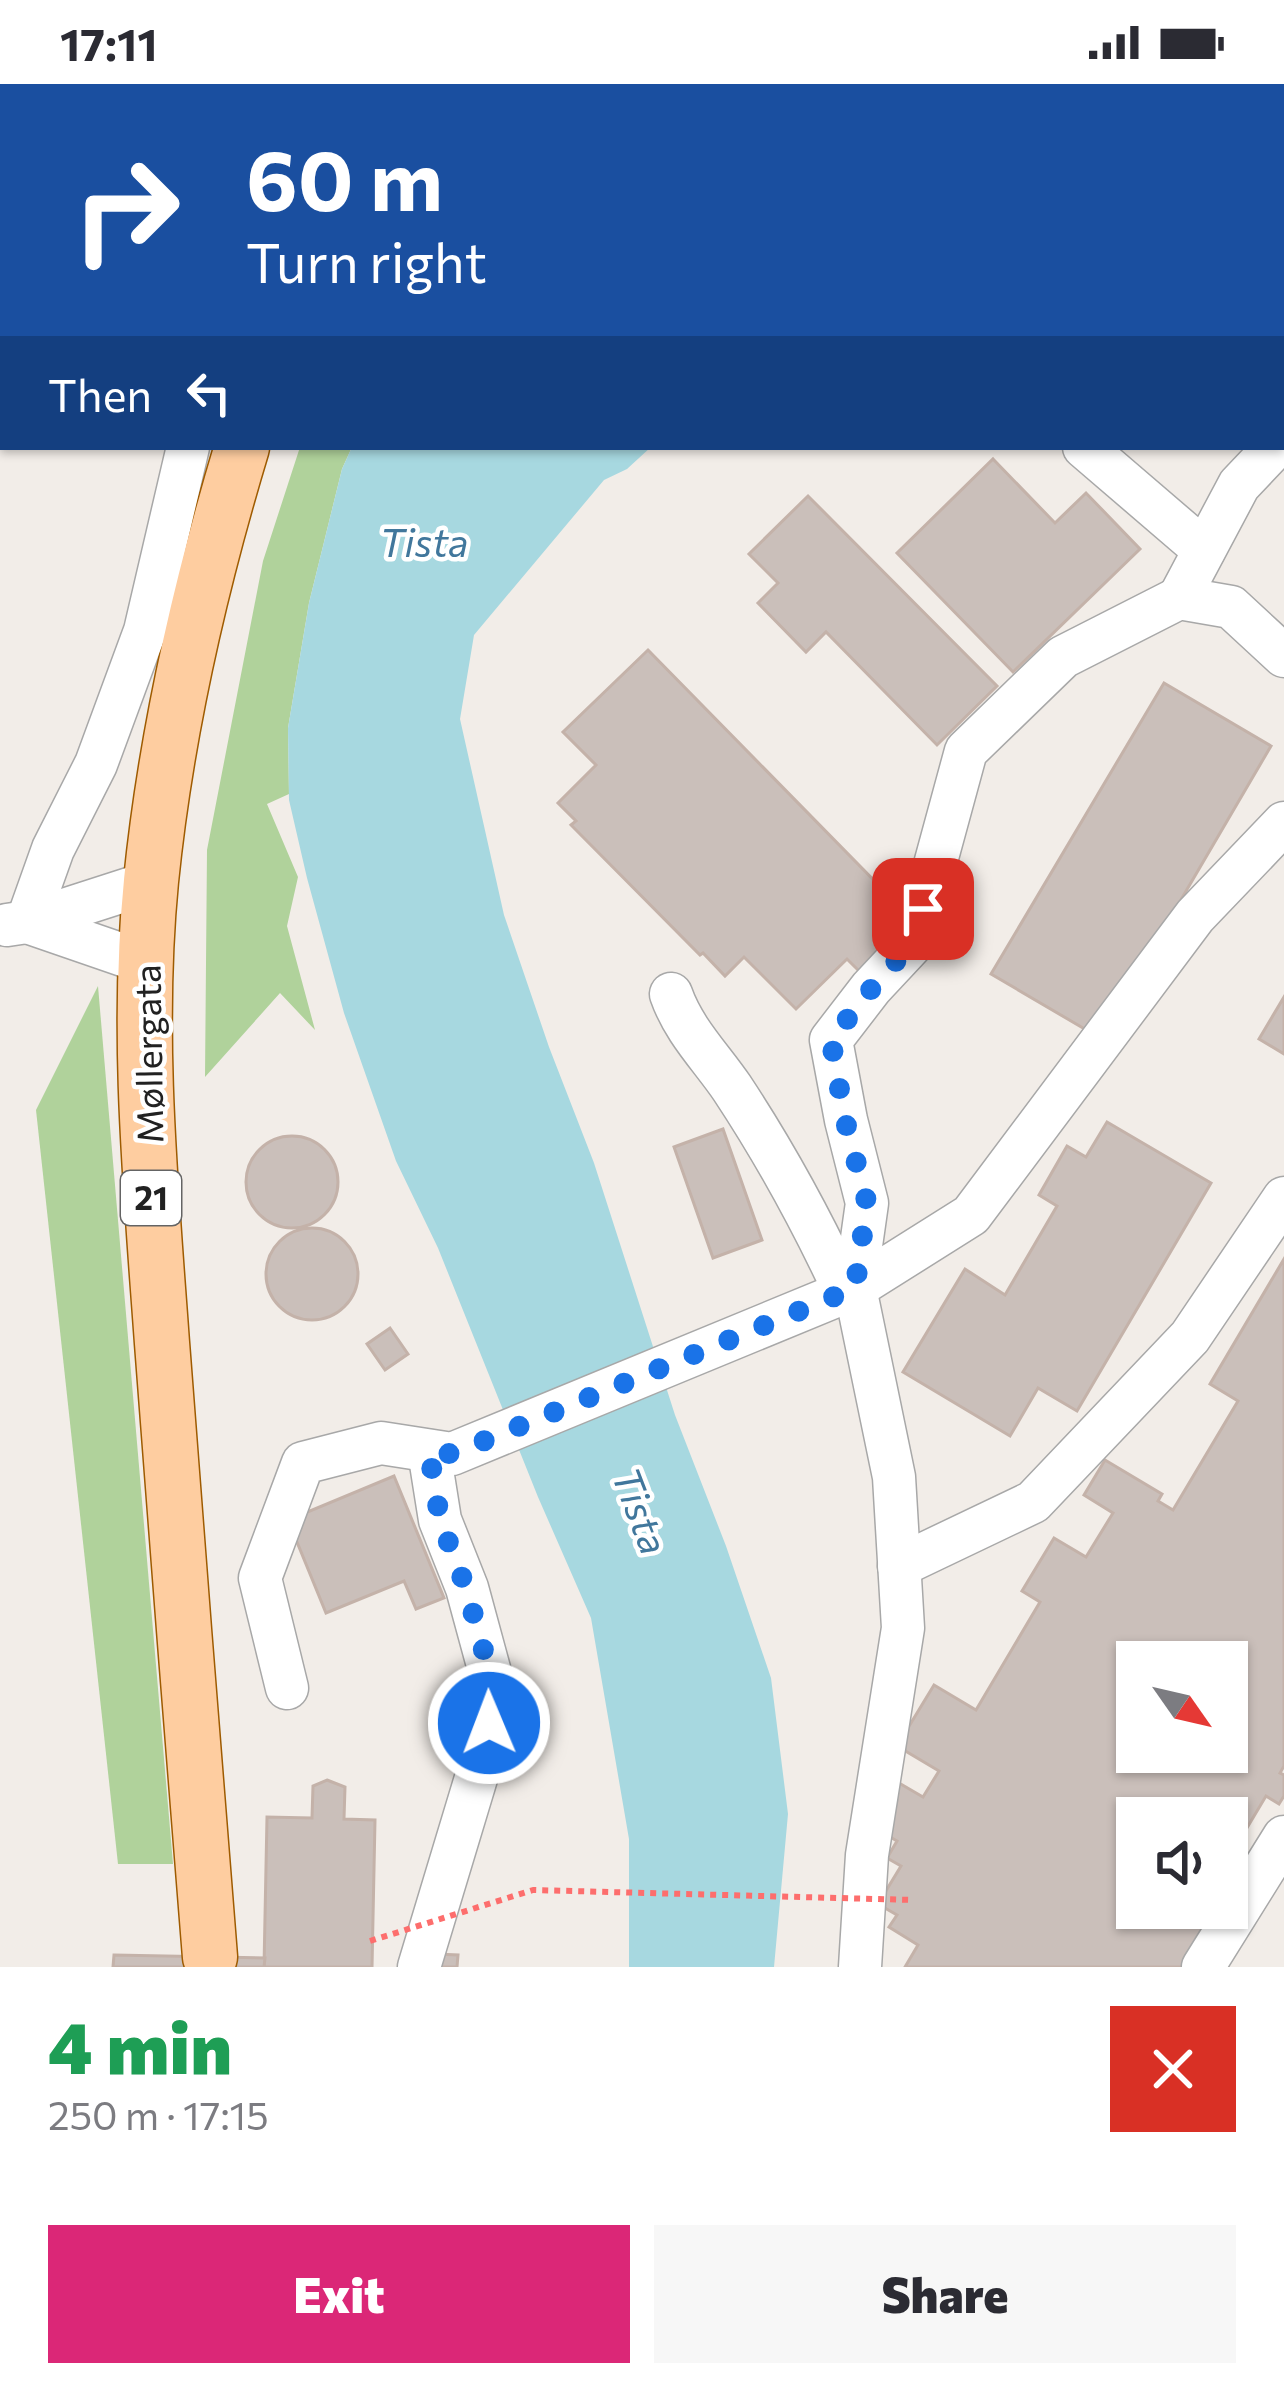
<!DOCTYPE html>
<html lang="en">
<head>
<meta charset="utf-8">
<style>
  body { margin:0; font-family:Commissioner,sans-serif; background:#f7f7f7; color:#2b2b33; height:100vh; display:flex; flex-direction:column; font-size:45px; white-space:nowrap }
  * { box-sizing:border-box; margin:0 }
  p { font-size:39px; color:#7c7c81 }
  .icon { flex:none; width:66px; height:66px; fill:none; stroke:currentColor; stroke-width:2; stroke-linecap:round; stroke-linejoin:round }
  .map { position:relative; height:1883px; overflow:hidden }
  .side { display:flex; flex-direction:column; background:#fff; flex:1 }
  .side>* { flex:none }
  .banner { position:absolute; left:0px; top:0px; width:1284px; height:366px; box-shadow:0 3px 9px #0004; background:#1a4fa0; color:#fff; overflow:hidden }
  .needle { width:78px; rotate:124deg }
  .buttons { position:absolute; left:1116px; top:1557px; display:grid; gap:24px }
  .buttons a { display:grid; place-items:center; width:132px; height:132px; border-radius:0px; background:#fff; box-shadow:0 3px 9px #0004; font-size:60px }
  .pin { position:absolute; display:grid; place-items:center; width:102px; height:102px; color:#fff; margin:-51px; border-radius:24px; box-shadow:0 6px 18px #0006 }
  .me { position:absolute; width:132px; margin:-66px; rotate:359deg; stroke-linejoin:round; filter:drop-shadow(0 0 9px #0008) }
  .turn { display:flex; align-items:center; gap:42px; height:252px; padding:0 48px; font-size:54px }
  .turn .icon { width:156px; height:156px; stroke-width:2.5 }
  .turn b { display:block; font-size:84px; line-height:102px }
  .then { display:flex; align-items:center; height:114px; padding:0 48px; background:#0003; gap:24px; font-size:45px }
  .round { display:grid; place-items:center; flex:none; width:126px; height:126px; border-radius:0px; background:#f7f7f7 }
  .headline { display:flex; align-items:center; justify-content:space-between; height:204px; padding:0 48px }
  h1 { font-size:72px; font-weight:800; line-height:90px; color:#1e9e55 }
  .action { display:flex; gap:24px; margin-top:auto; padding:24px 48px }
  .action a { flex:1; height:138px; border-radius:0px; background:#db2777; color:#fff; font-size:48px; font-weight:800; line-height:138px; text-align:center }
  .action a+a { background:#f7f7f7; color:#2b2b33 }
  .status { display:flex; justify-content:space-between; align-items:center; height:84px; padding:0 60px; background:#fff; direction:ltr }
  .status svg { height:33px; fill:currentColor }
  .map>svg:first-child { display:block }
  .forest { fill:#b0d29b }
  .water { fill:#a7d8e0 }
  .building { fill:#cabfba; stroke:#c4b2a9; stroke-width:3; fill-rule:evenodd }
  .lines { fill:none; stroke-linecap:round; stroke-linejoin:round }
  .minor-casing { stroke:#a8a8a8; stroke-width:45 }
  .major-casing { stroke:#9e5b00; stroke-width:57 }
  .path { stroke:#fd6e6d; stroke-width:6; stroke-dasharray:6 6; stroke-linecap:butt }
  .minor { stroke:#fff; stroke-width:42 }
  .major { stroke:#fecda0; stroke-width:54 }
  .rail-casing { stroke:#6f6f6f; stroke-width:14 }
  .rail { stroke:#fff; stroke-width:9; stroke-dasharray:27; stroke-linecap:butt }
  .path-bridge { stroke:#fd6e6d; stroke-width:6; stroke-dasharray:6 6; stroke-linecap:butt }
  .route { stroke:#1a73e8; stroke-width:21; stroke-dasharray:0 37.8 }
  .labels { text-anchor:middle; stroke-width:9; stroke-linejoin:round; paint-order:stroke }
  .shield { fill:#fff; stroke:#646464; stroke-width:3 }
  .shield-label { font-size:33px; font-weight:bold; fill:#212121 }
  .street-label { font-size:36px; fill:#212121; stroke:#fff }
  .water-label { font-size:39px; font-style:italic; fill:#41779c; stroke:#fff }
</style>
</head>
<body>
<div class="status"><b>17:11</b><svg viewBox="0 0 49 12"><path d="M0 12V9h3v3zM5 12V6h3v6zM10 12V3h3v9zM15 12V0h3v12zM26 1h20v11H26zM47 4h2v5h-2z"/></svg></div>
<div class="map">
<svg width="1284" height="1883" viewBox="0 0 1284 1883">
  <rect width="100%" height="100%" fill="#f2ede8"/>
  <g class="forest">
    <polygon points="300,363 352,363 342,385 309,519 288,644 289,710 267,720 298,793 287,842 315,946 280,909 205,993 207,766 263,477"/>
    <polygon points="98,902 173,1780 118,1780 36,1026"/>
  </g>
  <g class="water">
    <polygon points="476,0 716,0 714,3 476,3"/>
    <polygon points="352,363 651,363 627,385 604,396 474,551 460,635 504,831 549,963 594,1079 675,1331 726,1462 771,1594 788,1730 774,1883 629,1883 629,1755 591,1534 538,1413 438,1164 396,1077 344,929 307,794 289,716 288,644 309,519 342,385"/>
  </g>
  <g class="building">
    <polygon points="993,375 1055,439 1086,409 1140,465 1013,588 897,469"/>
    <polygon points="808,412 997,602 937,661 826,548 806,568 758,519 778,499 749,470"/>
    <polygon points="648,566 900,823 889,833 901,846 859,887 847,875 796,925 744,873 725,892 703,869 700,871 571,741 576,737 558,719 596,681 563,648"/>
    <polygon points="1164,599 1271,662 1100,954 991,890"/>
    <polygon points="1284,913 1284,970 1259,955"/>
    <polygon points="1107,1038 1211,1099 1077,1327 1038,1304 1010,1352 903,1288 965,1185 1005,1211 1057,1122 1039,1111 1067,1062 1086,1073"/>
    <polygon points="723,1045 762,1156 713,1174 674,1063"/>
    <circle cx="292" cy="1098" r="46"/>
    <circle cx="312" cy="1190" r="46"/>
    <path d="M1284,1175V1682L1280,1689L1284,1691V1712L1279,1720L1266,1712L1232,1769L1247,1778L1234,1798L1227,1793V1734H1137V1824H1199L1197,1828L1221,1842L1196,1883H905L918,1861L889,1843L897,1831L878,1820L901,1782L887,1774L897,1757L873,1743L899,1699L923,1713L939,1687L897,1662L934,1601L976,1626L1040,1518L1022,1507L1054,1454L1086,1473L1113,1429L1084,1411L1105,1376L1162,1410L1158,1417L1173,1426L1238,1317L1210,1300ZM1137,1578H1227V1668H1137Z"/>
    <polygon points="390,1244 408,1270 385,1286 367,1260"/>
    <polygon points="394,1392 444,1514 416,1525 404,1497 326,1529 288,1436"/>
    <polygon points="327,1696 345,1703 344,1735 375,1736 372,1883 264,1883 267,1733 312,1734 313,1702"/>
    <polygon points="435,1870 458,1871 457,1883 407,1883"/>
    <polygon points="114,1871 265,1874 264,1883 113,1883"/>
  </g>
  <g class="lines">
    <g class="minor-casing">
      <g id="minor">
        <polyline points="1239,0 1242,3"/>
        <polyline points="1185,3 1188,0"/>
        <polyline points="1281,47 1284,50"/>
        <polyline points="1281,293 1284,296"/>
        <polyline points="1084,363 1204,466"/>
        <polyline points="1179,514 1239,401 1275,363"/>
        <polyline points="27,838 53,765 96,680 145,547 188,363"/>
        <polyline points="27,838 146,879"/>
        <polyline points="7,841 27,838 151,798"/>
        <path d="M671,910C684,947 710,972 732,1004C775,1069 812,1137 845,1208"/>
        <polyline points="899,1482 1033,1418 1190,1253 1284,1114"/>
        <polyline points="287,1604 260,1494 303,1379 381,1359 452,1370 855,1204 971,1131 1195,832 1284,739"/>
        <polyline points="419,1883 483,1671 495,1607 467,1504 440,1436 429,1367"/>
        <polyline points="860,1883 867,1771 903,1544 894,1393 855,1204 867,1119 846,1036 831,956 871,904 914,858 966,667 1063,573 1179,514 1231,523 1284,572"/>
        <polyline points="1203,1883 1284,1753"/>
      </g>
    </g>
    <g class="major-casing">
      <g id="major">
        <polyline points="407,3 408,0"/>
        <path d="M210,1873C194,1668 177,1464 162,1259C151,1106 136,950 151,797C166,649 199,505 242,363"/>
      </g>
    </g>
    <polyline class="path" points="901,3 904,0"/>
    <use href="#minor" class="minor"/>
    <use href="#major" class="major"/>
    <g class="rail-casing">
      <g id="rail">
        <polyline points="103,3 105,0"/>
        <polyline points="166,3 168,0"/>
        <polyline points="0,150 3,146"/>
        <polyline points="0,244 3,240"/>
      </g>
    </g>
    <use href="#rail" class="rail"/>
    <polyline class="path-bridge" points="370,1857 533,1806 914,1816"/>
  </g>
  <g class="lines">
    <polyline class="route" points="489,1639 495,1607 466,1504 440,1436 429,1367 452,1370 855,1204 867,1119 845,1036 831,956 872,904 914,857 923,825"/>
  </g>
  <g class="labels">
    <rect class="shield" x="121" y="1087" width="60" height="54" rx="9"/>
    <g class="shield-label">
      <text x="151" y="1126">21</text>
    </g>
    <g class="street-label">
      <text transform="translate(149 970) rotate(-91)" y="13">Møllergata</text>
    </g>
    <g class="water-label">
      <text x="424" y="473">Tista</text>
      <text transform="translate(640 1427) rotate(69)" y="14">Tista</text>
    </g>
  </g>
</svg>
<div class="buttons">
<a><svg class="needle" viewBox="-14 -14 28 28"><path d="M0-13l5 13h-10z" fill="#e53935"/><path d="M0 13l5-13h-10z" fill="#7c7c81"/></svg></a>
<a><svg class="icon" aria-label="sound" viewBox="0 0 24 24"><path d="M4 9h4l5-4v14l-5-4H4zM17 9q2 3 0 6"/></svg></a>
</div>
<div class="pin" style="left:923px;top:825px;background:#d93025"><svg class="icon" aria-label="arrive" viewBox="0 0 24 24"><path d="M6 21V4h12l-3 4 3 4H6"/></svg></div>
<svg class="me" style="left:489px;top:1639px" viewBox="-20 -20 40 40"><circle r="17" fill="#1a73e8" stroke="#fff" stroke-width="3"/><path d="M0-11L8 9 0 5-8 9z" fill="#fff"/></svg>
<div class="banner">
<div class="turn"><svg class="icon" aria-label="right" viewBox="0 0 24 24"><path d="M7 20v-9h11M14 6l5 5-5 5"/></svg><div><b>60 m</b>Turn right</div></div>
<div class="then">Then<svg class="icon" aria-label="left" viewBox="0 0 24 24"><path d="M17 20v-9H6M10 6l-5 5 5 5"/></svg></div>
</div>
</div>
<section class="side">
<div class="headline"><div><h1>4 min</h1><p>250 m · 17:15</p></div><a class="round" style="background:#d93025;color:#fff"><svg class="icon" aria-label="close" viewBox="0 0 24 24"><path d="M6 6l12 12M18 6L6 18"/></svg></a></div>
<div class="action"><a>Exit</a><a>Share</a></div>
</section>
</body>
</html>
